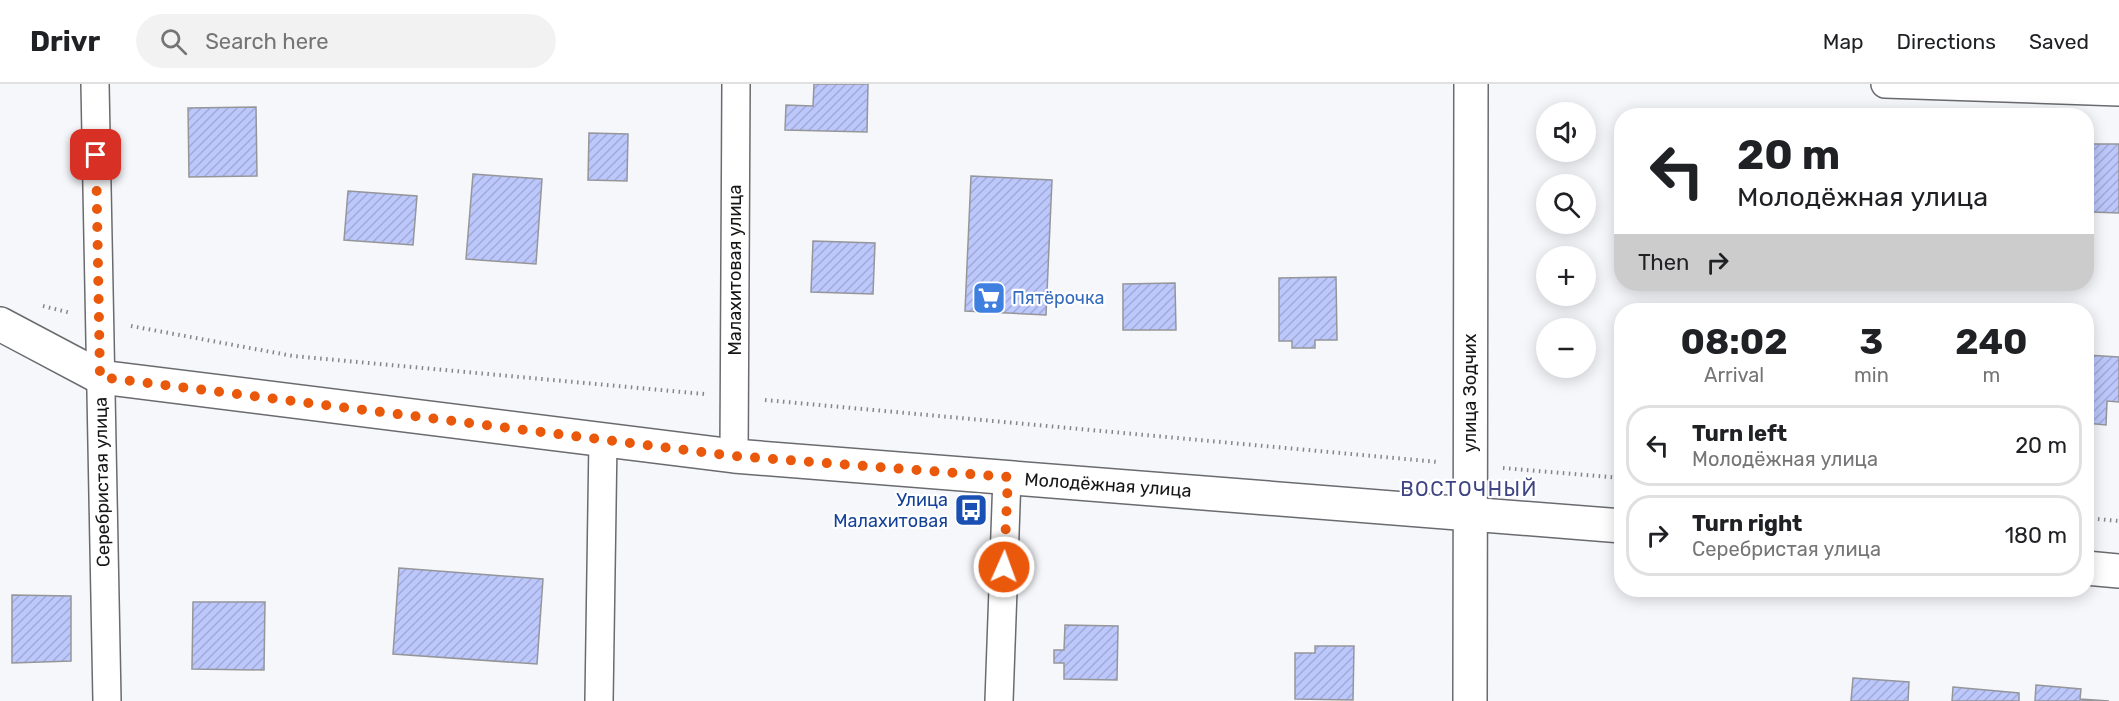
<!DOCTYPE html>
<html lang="en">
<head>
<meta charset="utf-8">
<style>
  body { margin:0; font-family:Rubik,sans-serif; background:#f2f2f2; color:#202124; height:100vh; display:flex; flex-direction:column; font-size:22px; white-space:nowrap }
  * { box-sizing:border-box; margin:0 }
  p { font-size:20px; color:#757577 }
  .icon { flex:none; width:33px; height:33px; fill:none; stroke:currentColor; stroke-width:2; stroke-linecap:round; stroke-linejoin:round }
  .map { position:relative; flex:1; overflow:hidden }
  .side { position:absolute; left:1614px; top:219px; width:480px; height:294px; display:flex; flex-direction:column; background:#fff; border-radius:24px; box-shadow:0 3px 15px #0003 }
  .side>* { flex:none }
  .hud { position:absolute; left:1614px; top:24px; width:480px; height:183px; border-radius:24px; box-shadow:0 3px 15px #0003; background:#fff; color:#202124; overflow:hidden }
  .tools { position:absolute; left:1536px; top:18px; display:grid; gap:12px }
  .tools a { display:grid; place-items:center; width:60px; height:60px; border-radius:50%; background:#fff; box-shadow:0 3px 15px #0003; font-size:30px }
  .pin { position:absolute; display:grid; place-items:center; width:51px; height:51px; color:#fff; margin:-26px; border-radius:12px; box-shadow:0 3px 9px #0006 }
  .me { position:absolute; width:66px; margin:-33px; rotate:2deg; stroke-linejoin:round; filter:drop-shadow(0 0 4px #0008) }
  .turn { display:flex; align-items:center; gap:21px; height:126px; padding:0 24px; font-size:27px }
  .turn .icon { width:78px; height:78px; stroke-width:2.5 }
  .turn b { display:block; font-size:42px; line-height:51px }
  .then { display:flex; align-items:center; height:57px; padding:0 24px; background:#0003; gap:12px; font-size:22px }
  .eta { display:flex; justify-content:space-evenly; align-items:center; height:102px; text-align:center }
  .eta b { font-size:36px; font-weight:700; line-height:42px }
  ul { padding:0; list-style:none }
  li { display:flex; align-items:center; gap:18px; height:81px; margin:0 12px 9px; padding:0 12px; border:3px solid #e0e0e0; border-radius:24px }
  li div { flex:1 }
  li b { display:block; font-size:22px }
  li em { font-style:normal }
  header { display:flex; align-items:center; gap:36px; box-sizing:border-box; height:84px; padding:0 30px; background:#fff; border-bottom:2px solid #e0e0e0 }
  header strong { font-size:28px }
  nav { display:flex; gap:33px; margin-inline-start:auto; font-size:21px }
  .search { width:420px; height:54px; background:#f2f2f2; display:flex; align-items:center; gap:15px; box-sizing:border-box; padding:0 21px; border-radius:33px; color:#757577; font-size:22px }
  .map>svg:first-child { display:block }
  .building { fill:url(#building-hatch); stroke:#95969a; stroke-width:1.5 }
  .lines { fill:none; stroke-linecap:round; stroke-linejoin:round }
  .street-casing { stroke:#6a6b6f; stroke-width:30 }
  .secondary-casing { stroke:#6a6b6f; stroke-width:36 }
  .path { stroke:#868689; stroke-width:4; stroke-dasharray:1.5 4.5; stroke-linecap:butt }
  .street { stroke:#fff; stroke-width:27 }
  .secondary { stroke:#fff; stroke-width:33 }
  .route { stroke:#ea580c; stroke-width:10; stroke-dasharray:0 18 }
  .labels { text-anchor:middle; stroke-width:4.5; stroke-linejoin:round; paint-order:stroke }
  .street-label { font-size:18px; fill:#161617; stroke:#fff }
  .shop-label { font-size:18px; fill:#366cbe; stroke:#fff; text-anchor:start }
  .transit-label { font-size:18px; fill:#164399; stroke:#fff; text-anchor:end }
  .neighbourhood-label { font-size:20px; letter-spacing:1.5px; fill:#3f4582; stroke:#fff }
</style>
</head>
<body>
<header>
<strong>Drivr</strong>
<div class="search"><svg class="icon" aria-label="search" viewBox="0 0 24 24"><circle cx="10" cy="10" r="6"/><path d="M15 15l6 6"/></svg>Search here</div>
<nav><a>Map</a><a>Directions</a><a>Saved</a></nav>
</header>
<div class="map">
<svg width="2119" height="617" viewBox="0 0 2119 617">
  <defs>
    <pattern id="building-hatch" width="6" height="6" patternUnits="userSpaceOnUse" patternTransform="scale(1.5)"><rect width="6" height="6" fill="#bcc7fc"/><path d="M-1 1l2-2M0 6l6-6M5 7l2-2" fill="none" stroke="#a1aad7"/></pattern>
  </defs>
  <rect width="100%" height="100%" fill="#f6f7fb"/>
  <g class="building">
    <polygon points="814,0 868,0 867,48 785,46 786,21 813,22"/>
    <polygon points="256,23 257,92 189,93 188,24"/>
    <polygon points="589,49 628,50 627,97 588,96"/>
    <polygon points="2093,60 2119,60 2119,129 2092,128"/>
    <polygon points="473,90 542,95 536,180 466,175"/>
    <polygon points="971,92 1052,96 1046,231 965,227"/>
    <polygon points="348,107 417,112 413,161 344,156"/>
    <polygon points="813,157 875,159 873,210 811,208"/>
    <polygon points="1336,193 1337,256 1315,256 1315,264 1292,264 1292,257 1279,257 1279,194"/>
    <polygon points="1175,199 1176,246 1123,246 1123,200"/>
    <polygon points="2086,271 2119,273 2119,318 2107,317 2106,341 2086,339"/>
    <polygon points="399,484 543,495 537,580 393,570"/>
    <polygon points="12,511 71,512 71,577 12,579"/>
    <polygon points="193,518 265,518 264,586 192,585"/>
    <polygon points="1065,541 1118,542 1117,596 1064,595 1064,579 1054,579 1054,566 1064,566"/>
    <polygon points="1315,562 1354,562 1353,616 1295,615 1295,569 1315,569"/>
    <polygon points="1853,594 1909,598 1908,617 1851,617"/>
    <polygon points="2036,601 2081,605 2080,615 2109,617 2035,617"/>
    <polygon points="1953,603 2019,609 2019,617 1952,617"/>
  </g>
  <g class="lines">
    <g class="street-casing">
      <g id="street">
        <polyline points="95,0 107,617"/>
        <polyline points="1885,0 2119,8"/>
        <polyline points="734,372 736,0"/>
        <polyline points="599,617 603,356"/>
        <polyline points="999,617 1007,393"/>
      </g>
    </g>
    <g class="secondary-casing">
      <g id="secondary">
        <polyline points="0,240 100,293 734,372 1622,442"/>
        <polyline points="2086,484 2119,487"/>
        <polyline points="1470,617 1471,0"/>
      </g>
    </g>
    <g class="path">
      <polyline points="43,222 71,229"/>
      <polyline points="131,242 293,272 704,310"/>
      <polyline points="765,316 1438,378"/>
      <polyline points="1503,384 1622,394"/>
      <polyline points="2086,434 2119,437"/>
    </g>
    <use href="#street" class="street"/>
    <use href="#secondary" class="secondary"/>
  </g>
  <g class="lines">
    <polyline class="route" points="96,71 100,293 734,372 1008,393 1004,483"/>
  </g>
  <defs>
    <g id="supermarket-square" transform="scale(1.725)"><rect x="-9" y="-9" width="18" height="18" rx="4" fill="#3f7fe0" stroke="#fff"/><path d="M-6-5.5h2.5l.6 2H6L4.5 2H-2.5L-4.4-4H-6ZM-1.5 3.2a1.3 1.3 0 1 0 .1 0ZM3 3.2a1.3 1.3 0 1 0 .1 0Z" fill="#fff"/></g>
    <g id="bus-square" transform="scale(1.725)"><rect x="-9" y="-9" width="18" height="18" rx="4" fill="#1a4fb4" stroke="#fff"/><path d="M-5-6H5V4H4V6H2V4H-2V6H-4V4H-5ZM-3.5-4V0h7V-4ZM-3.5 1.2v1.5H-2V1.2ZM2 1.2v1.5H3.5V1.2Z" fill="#fff"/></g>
  </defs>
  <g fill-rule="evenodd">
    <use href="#supermarket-square" x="989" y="214"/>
    <use href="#bus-square" x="971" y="426"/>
  </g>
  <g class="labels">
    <g class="street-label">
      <text transform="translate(735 186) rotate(-90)" y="6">Малахитовая улица</text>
      <text transform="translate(1470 309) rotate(-90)" y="6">улица Зодчих</text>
      <text transform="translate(102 398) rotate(-91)" y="6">Серебристая улица</text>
      <text transform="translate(1108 401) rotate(4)" y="6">Молодёжная улица</text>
    </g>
    <g class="shop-label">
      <text x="1012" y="220">Пятёрочка</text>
    </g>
    <g class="transit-label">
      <text x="948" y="422">Улица<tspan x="948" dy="21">Малахитовая</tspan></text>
    </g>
    <g class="neighbourhood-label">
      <text x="1469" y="412">ВОСТОЧНЫЙ</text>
    </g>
  </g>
</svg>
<div class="tools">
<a><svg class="icon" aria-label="sound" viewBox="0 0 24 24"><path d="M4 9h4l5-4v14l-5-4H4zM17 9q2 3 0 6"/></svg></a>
<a><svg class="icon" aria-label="search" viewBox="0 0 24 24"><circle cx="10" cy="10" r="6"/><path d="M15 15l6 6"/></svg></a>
<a>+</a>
<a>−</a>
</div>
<div class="pin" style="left:96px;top:71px;background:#d93025"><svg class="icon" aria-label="arrive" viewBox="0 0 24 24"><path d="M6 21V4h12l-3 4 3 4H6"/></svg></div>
<svg class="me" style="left:1004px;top:483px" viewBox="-20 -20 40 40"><circle r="17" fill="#ea580c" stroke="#fff" stroke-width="3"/><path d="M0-11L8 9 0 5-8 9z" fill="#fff"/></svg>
<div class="hud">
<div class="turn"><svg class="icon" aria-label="left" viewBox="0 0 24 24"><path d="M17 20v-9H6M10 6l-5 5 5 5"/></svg><div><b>20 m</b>Молодёжная улица</div></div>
<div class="then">Then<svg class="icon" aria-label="right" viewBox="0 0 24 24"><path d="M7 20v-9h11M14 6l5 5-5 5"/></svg></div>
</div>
<section class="side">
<div class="eta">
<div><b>08:02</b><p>Arrival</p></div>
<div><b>3</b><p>min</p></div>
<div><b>240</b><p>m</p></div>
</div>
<ul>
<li><svg class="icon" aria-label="left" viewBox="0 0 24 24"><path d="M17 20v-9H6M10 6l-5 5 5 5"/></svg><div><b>Turn left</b><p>Молодёжная улица</p></div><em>20 m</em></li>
<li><svg class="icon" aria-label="right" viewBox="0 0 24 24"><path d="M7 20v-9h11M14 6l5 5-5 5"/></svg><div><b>Turn right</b><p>Серебристая улица</p></div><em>180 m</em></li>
</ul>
</section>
</div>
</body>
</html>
